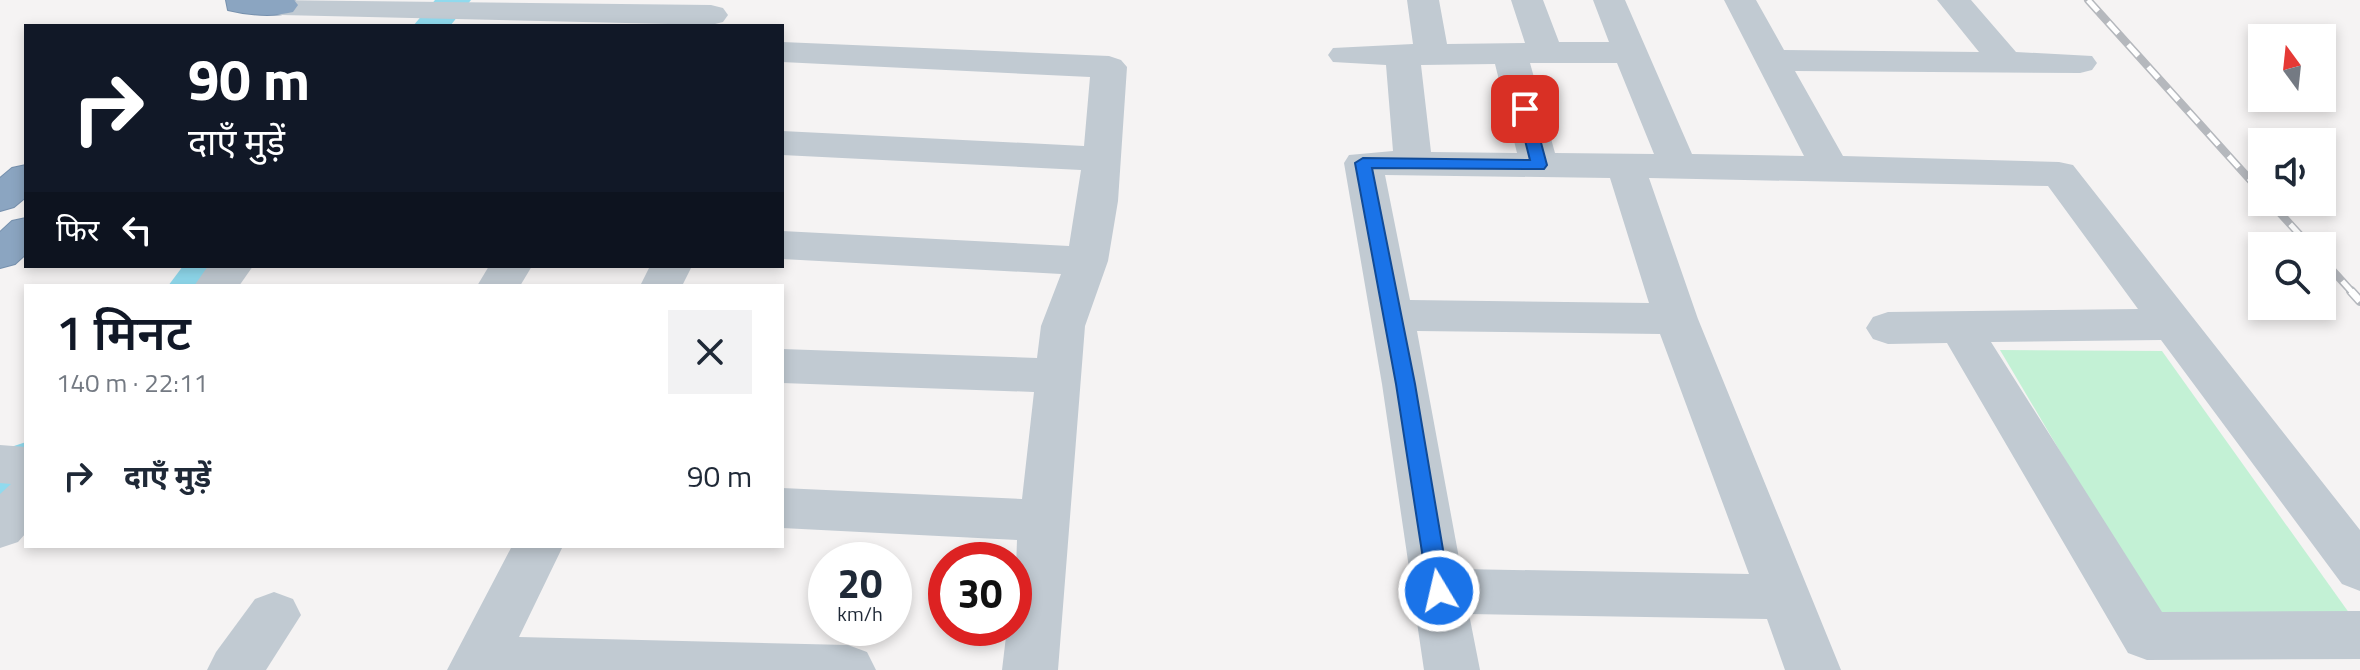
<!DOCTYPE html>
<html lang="hi">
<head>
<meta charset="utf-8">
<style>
  body { margin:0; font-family:"Titillium Web","Noto Sans Devanagari",sans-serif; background:#f2f2f3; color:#1f2937; height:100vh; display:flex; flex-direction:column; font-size:30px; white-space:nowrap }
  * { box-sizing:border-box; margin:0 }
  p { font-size:26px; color:#747a83 }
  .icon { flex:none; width:44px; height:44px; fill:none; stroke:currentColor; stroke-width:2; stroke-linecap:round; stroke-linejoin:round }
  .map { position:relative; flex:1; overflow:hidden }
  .drawer { position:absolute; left:24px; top:284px; width:760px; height:264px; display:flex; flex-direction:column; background:#fff; border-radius:0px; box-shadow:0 4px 12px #0003 }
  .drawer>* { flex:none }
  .banner { position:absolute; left:24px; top:24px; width:760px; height:244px; border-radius:0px; box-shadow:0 4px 12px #0003; background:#111827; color:#fff; overflow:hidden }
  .needle { width:52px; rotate:345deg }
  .fabs { position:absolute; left:2248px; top:24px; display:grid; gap:16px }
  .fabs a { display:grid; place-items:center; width:88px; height:88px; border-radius:0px; background:#fff; box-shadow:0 4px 12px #0003; font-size:40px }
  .speed { position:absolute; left:808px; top:542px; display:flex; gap:16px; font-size:40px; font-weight:700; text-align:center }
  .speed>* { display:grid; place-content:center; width:104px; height:104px; border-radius:50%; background:#fff; box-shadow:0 4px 12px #0003; line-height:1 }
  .speed small { font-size:20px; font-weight:400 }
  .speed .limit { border:12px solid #d22; background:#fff; color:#111 }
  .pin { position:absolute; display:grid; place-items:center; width:68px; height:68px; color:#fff; margin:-34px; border-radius:16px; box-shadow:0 4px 12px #0006 }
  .me { position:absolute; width:88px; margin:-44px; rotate:351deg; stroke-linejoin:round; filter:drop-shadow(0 0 6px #0008) }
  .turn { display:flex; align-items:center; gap:28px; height:168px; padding:0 32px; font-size:36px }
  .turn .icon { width:104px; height:104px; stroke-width:2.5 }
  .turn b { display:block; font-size:56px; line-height:68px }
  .then { display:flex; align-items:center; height:76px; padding:0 32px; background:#0003; gap:16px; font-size:30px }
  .round { display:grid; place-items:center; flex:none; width:84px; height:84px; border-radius:0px; background:#f2f2f3 }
  .summary { display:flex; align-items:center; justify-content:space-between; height:136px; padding:0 32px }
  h1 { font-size:48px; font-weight:600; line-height:60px; color:#111827 }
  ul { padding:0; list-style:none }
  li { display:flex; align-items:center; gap:24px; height:112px; padding:0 32px }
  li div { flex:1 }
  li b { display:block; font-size:30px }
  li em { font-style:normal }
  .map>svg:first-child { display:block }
  .green { fill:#c3f1d5 }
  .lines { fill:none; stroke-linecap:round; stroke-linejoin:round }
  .canal { fill:#90daee; fill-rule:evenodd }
  .highway-casing { stroke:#7690ad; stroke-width:2 }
  .minor { fill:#c1cad2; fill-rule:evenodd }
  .highway { fill:#8ba5c1; fill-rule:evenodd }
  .rail-far1-casing { stroke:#b5b8bd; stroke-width:8 }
  .rail-casing { stroke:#b5b8bd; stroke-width:10 }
  .rail-far1 { stroke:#fff; stroke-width:5; stroke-dasharray:15; stroke-linecap:butt }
  .rail { stroke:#fff; stroke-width:7; stroke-dasharray:20; stroke-linecap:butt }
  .route { fill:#1a73e8; stroke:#114b97; stroke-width:2 }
</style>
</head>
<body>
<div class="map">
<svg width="2360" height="670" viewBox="0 0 2360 670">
  <rect width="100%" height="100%" fill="#f5f3f3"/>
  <polygon class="green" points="2000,350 2162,351 2357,624 2161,622"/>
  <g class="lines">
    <g class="canal">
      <polygon points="435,0 471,0 450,26 413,26"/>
      <polygon points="183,266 231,266 216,286 168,286"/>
      <polygon points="26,442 26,495 18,504 0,510 0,456 8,448"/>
    </g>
    <g class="highway-casing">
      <g id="highway">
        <path d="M226,0H294L298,5L293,12C273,17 248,15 228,10Z"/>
        <polygon points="26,165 26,197 14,207 0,211 0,178 12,168"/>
        <polygon points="26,218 26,254 15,264 0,268 0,232 12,221"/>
      </g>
    </g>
    <g class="minor">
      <polygon points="268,0 711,5 723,8 728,15 723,22 711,25 281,15 269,12 264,5"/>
      <path d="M1407,0H1439L1447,44L1525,43L1511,0H1543L1559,42H1609L1593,0H1625L1692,154L1804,156L1724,0H1756L1784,50L1979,52L1937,0H1971L2016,52L2092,56L2097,63L2092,70L2080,73L1795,71L1843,156L2059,162L2073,165L2360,530V591L2342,584L2161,340L1991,342L2162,612L2360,611V659L2147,660L2128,653L1947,343L1888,344L1873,339L1866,328L1873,317L1888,312L2138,309L2048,186L1649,178L1698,319L1841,670H1785L1767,619L1469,614L1480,670H1424L1382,384L1344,163L1349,155L1393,151L1386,65L1333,62L1328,55L1333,48L1413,44ZM1530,63H1617L1654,154L1555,153ZM1495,64L1517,153L1431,152L1421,65ZM1385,175L1610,178L1649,303L1410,300ZM1417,331L1660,334L1749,574L1461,569Z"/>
      <polygon points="782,42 1109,56 1121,60 1127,67 1118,201 1108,261 1085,326 1058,670 1002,670 1007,628 1014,628 1017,540 782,528 782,488 1022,499 1034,392 782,383 782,349 1037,358 1041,326 1061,274 782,259 782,231 1069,246 1081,170 782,155 782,131 1084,146 1090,77 782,62"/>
      <polygon points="208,266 253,266 239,286 194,286"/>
      <polygon points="489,266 532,266 520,286 477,286"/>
      <polygon points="650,266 692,266 682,286 640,286"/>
      <polygon points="0,445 26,447 26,533 18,542 0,548 0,494 11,484 0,483"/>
      <polygon points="512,546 563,546 519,637 848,645 867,652 876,670 447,670"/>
      <polygon points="274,592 293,599 301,615 266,670 207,670 216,652 255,599"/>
    </g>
    <use href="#highway" class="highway"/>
    <g class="rail-far1-casing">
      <g id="rail-far1">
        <polyline points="2088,0 2262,193"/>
        <polyline points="2270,202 2310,246"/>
        <polyline points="2322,259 2353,293"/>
      </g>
    </g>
    <g class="rail-casing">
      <polyline id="rail" points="2351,291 2360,301"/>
    </g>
    <use href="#rail-far1" class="rail-far1"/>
    <use href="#rail" class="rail"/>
  </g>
  <polygon class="route" points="1525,104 1532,109 1547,165 1544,169 1372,168 1415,384 1450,591 1447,597 1432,597 1428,591 1396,384 1355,163 1363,158 1530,160 1517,109"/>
</svg>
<div class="fabs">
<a><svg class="needle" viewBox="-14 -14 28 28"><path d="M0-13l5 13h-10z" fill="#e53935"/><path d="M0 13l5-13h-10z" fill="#747a83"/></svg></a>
<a><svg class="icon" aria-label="sound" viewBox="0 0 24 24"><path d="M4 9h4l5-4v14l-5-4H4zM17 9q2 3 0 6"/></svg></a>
<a><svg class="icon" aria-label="search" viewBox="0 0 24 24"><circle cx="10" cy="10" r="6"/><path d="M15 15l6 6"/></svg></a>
</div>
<div class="speed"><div>20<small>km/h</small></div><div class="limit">30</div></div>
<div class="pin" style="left:1525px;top:109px;background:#d93025"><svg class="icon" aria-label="arrive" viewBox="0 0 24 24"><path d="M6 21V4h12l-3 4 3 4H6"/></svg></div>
<svg class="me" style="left:1439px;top:591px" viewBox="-20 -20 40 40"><circle r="17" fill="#1a73e8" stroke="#fff" stroke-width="3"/><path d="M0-11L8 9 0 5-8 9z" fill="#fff"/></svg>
<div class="banner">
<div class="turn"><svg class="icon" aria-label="right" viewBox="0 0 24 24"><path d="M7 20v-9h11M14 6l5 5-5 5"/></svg><div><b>90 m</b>दाएँ मुड़ें</div></div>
<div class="then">फिर<svg class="icon" aria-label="left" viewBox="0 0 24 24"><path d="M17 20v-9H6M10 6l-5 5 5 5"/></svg></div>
</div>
<section class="drawer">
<div class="summary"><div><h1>1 मिनट</h1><p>140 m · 22:11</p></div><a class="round"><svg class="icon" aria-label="close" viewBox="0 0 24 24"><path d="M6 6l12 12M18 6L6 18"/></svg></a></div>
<ul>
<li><svg class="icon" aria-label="right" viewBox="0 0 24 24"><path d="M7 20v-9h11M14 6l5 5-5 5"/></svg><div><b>दाएँ मुड़ें</b></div><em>90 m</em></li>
</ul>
</section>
</div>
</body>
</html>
